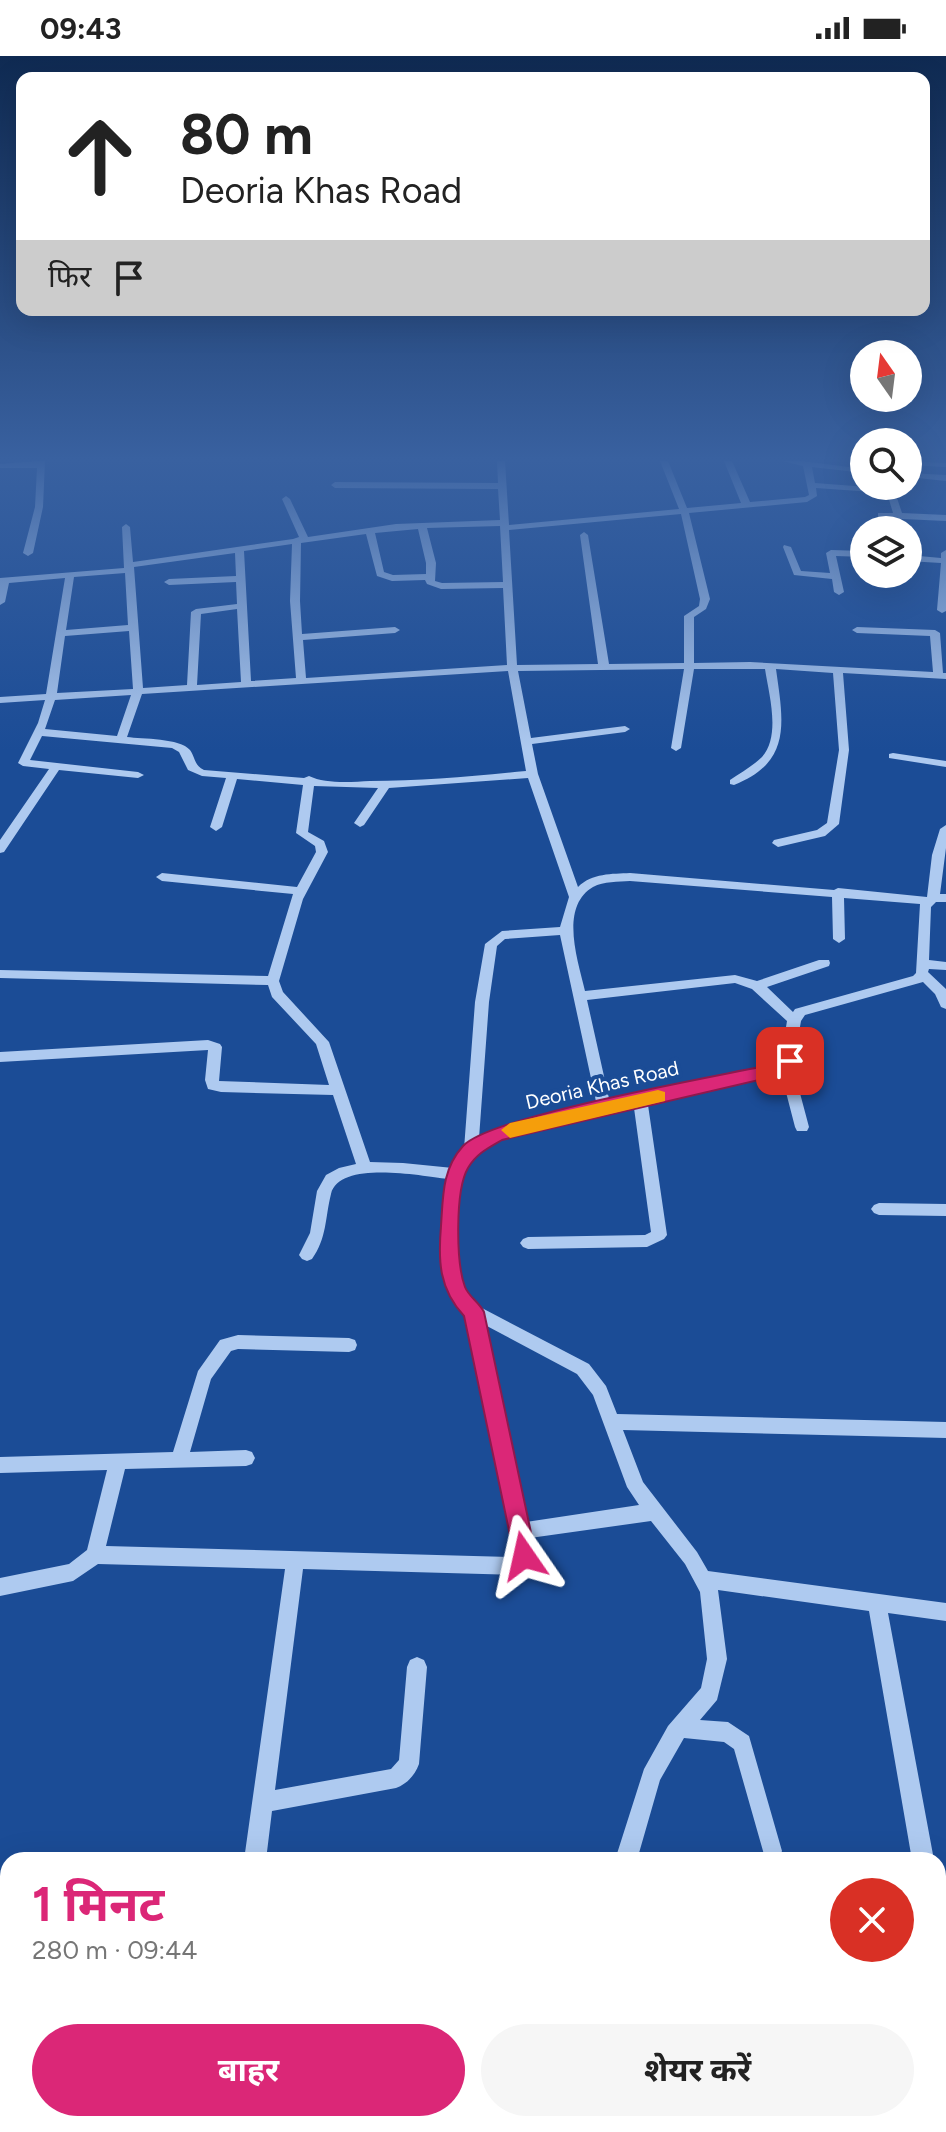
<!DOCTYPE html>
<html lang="hi">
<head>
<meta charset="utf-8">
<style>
  body { margin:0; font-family:Figtree,"Noto Sans Devanagari",sans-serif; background:#f6f6f6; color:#222; height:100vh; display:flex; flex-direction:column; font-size:30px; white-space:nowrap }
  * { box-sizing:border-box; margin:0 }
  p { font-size:26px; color:#767676 }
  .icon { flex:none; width:44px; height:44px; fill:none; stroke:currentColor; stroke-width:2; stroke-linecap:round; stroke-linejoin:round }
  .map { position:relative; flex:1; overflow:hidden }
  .drawer { position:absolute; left:0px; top:1796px; width:946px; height:280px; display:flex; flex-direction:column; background:#fff; border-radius:24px 24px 0 0; box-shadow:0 8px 32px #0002 }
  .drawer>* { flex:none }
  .top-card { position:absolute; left:16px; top:16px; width:914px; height:244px; border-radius:16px; box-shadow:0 8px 32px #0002; background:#fff; color:#222; overflow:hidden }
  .needle { width:52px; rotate:346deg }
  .controls { position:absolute; left:850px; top:284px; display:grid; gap:16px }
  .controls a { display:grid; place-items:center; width:72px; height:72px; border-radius:50%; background:#fff; box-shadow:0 8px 32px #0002; font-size:40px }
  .pin { position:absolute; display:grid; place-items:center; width:68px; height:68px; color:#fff; margin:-34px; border-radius:16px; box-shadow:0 4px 12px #0006 }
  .me { position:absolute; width:88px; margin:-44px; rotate:349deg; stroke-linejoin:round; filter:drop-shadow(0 0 6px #0008) }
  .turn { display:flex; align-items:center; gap:28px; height:168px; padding:0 32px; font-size:36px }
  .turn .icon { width:104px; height:104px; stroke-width:2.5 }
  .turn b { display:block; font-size:56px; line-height:68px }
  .then { display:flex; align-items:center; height:76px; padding:0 32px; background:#0003; gap:16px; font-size:30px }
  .round { display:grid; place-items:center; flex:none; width:84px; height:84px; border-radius:42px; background:#f6f6f6 }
  .head { display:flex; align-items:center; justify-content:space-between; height:136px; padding:0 32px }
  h1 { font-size:48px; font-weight:700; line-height:60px; color:#db2777 }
  .cta { display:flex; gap:16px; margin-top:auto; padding:16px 32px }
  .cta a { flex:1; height:92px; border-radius:48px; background:#db2777; color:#fff; font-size:32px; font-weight:700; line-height:92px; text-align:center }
  .cta a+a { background:#f6f6f6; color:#222 }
  .status { display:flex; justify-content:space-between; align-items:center; height:56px; padding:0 40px; background:#fff; direction:ltr }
  .status svg { height:22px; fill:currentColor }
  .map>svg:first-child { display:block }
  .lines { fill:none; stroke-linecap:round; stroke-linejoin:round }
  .minor { fill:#aecaf0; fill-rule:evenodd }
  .route { fill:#db2777; stroke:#8e194d; stroke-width:2 }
  .slow { fill:#f59e0b }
  .labels { text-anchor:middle; stroke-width:8; stroke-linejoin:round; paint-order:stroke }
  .street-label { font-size:20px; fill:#fff; stroke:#1b4c96 }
</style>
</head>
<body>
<div class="status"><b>09:43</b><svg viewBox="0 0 49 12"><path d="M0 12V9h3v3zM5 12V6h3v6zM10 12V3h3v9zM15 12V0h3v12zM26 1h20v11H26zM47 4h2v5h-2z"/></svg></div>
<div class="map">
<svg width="946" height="2076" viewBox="0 0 946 2076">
  <rect width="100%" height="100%" fill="#1b4c96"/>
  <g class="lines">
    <g class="minor">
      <polygon points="37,405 45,405 43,451 33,497 28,500 23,497 35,451 37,412 0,412 0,408"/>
      <path d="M497,405H505L509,469L679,453L660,405H668L687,452L741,447L724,405H732L750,446L805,441L809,439L803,410L782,405H802L864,413V417L812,411L815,427L894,433L902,457L946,459V465L881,462L878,461V457H893L887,437L816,432L817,440L807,446L689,457L710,543L706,553L694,561V607L750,606L933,616L930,580L857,577L852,574L857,571L935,574L940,577L943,617H946V623L843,617L849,694L839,768L825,780L778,791L772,787L774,784L817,774L827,767L839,694L833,617L776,613C783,664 793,706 734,729L730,728V724C740,717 753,710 762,701C781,679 769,639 765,613H694L681,692L676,695L671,692L684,613L518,615L531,682L625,670L630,673L625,676L532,688L538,718L578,831C592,817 612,818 630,817L834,834L838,832L927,841L932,799L940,773L946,769V792L940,838H946V846H936L931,851L929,904L946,906V914L929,913L928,916L946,933V953L941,951L935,938L923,926L805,959L801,965L793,1011L809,1071L807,1075H797L795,1071L781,1017L648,1049L667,1179L664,1183L647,1191L528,1193L523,1191L520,1187L523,1183L528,1181L645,1179L651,1176L634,1052L500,1084L476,1097L460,1125L456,1205L464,1235L480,1251L589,1308L606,1330L617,1358L946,1366V1382L623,1374L643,1426L697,1496L708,1515L946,1547V1565L888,1557L934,1804H912L869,1555L718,1534L727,1603L717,1644L700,1664L728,1666L749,1680L782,1795L779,1802H765L734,1693L724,1686L684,1682L660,1724L637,1804H615L644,1713L668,1670L701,1632L707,1603L700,1536L685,1508L651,1465L530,1482V1507L527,1513L516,1519L303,1513L275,1734L391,1713L399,1704L407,1611L410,1604L417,1601L424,1604L427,1611L419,1708C415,1719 407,1728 396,1732L272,1755L266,1804H244L285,1513L98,1508L73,1525L0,1540V1522L69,1508L87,1494L107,1414L0,1417V1401L173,1396L198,1315L220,1284L238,1279L349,1282L355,1284L357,1289L355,1294L349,1296L238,1293L231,1295L211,1323L190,1396L246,1394L252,1396L255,1402L252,1408L246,1410L125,1413L106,1490L512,1501L513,1488L467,1259L449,1238L440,1205L447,1123C421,1120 339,1104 331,1138C325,1162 327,1182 312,1203L307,1205L302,1203L299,1199L310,1177L317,1135L326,1119L339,1112L356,1108L333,1039L221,1036L208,1033L205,1024L208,994L0,1006V996L208,984L220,988L222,991L219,1025L329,1029L316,988L272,941L268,929L0,922V914L268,920L293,838L162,825L156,821L162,817L297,831L316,796L315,790L296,777L303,729L237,723L222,771L216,775L210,771L226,722L202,720L188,714L179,696L172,692L42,680L30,704L138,716L144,719L138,722L59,714L4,796L0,797V784L49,713L23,710L18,707L38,667L45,644L0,647V641L46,638L65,522L9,527L5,546L0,549V522L124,512L122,471L126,468L130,471L133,506L293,483L299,481L282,443L286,440L290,443L308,481L396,468L500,464L498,433L335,432L331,429L335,426L498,427ZM681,458L700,543L699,550L684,560V607L609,608L588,479L584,476L580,479L598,608L517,609L509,474ZM500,470L503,526L442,527L435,525L436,507L427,472ZM418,473L426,507V518L393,519L384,516L375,477ZM366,478L377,520L392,525L425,524L427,528L441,533L503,532L507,609L306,622L303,584L395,577L400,574L395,571L302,578L300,545L301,487ZM292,488L290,545L296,622L251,625L244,495ZM235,497L236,520L169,523L164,526L169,529L236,526L237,548L196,553L191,556L187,629L143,632L134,511ZM125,517L128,569L66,574L74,521ZM237,553L241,626L197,629L201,558ZM129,575L133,633L57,637L65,580ZM508,615L526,715C474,720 422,725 370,725C351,726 325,728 309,720L304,722L204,714C194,709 196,703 190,694C180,682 142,683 127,681L142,638ZM131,639L117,680L45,673L55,644ZM528,722L569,841L560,871L502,875L485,888L475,946L464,1093L453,1112L403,1107L370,1106L329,986L283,936L279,925L303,843L328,796L324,785L308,776L314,730L378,732L354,767L360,771L364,769L389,732ZM630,825L832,841L833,883L839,887L845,883L844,842L920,848L916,917L913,920L795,953L793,956L767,931L829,910L830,907L829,904H819L757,925L735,919L585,935C578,905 559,851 593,831C604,825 618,826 630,825ZM560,879L597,1050L496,1074L479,1082L489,946L497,890L505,883ZM735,927L752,933L787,965L780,1007L610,1047L587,944ZM485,1269L577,1318L593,1339L627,1431L639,1449L526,1466Z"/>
      <polygon points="908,405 946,407 946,411 908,409"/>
      <polygon points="908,417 946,419 946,425 908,421"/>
      <polygon points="784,489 791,491 801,515 830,517 826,497 831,494 864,495 864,501 836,500 844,536 839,539 834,536 832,523 794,519 783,491"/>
      <polygon points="946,494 946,555 942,557 937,554 941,507 908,505 908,499 941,502 941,497"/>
      <polygon points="893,697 946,705 946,711 889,702 889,698"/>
      <polygon points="879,1147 946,1148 946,1160 879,1159 874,1157 871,1153 874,1149"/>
      <polygon points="938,1879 946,1883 946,1945 938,1941"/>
      <rect x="938" y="1969" width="8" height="22"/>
      <polygon points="70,2068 94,2068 92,2076 68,2076"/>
      <polygon points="564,2068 588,2068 586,2076 562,2076"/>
      <polygon points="885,2068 909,2068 910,2076 886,2076"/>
    </g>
  </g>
  <linearGradient id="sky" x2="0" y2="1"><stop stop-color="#0f2a52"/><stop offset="0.58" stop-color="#3961a0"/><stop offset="1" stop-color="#3961a0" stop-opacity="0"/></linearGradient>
  <rect width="946" height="695" fill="url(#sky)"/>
  <path class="route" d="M790,998L799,1005L793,1016L502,1084C488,1092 476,1098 468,1112C455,1134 456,1207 465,1231C469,1241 479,1246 484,1256L536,1500L533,1508L524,1512L516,1508L464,1260C439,1233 438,1205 441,1170C443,1141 442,1113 463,1090C492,1059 720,1020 774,1008Z"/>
  <polygon class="slow" points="658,1034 665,1036 665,1045 510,1082 501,1074 510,1067"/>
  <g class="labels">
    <g class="street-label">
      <text transform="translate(602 1029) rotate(-13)" y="7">Deoria Khas Road</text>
    </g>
  </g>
</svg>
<div class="controls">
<a><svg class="needle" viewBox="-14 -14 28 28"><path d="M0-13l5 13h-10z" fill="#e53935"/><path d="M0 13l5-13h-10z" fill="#767676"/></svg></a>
<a><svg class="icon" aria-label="search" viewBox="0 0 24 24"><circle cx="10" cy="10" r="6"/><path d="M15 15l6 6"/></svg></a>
<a><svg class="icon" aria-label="layers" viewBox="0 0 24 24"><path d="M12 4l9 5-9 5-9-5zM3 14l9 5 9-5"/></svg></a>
</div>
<div class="pin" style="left:790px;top:1005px;background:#d93025"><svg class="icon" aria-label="arrive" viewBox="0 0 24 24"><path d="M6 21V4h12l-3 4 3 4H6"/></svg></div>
<svg class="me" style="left:524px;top:1500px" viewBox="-20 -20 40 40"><path d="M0-17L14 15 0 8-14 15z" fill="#db2777" stroke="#fff" stroke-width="4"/></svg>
<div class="top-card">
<div class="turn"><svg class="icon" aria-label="ahead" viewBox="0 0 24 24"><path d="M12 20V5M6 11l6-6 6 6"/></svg><div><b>80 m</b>Deoria Khas Road</div></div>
<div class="then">फिर<svg class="icon" aria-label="arrive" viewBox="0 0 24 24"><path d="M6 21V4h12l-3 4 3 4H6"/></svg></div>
</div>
<section class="drawer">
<div class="head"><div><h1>1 मिनट</h1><p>280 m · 09:44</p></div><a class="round" style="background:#d93025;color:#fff"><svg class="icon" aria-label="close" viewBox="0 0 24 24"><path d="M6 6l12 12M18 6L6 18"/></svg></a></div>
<div class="cta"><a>बाहर</a><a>शेयर करें</a></div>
</section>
</div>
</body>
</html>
